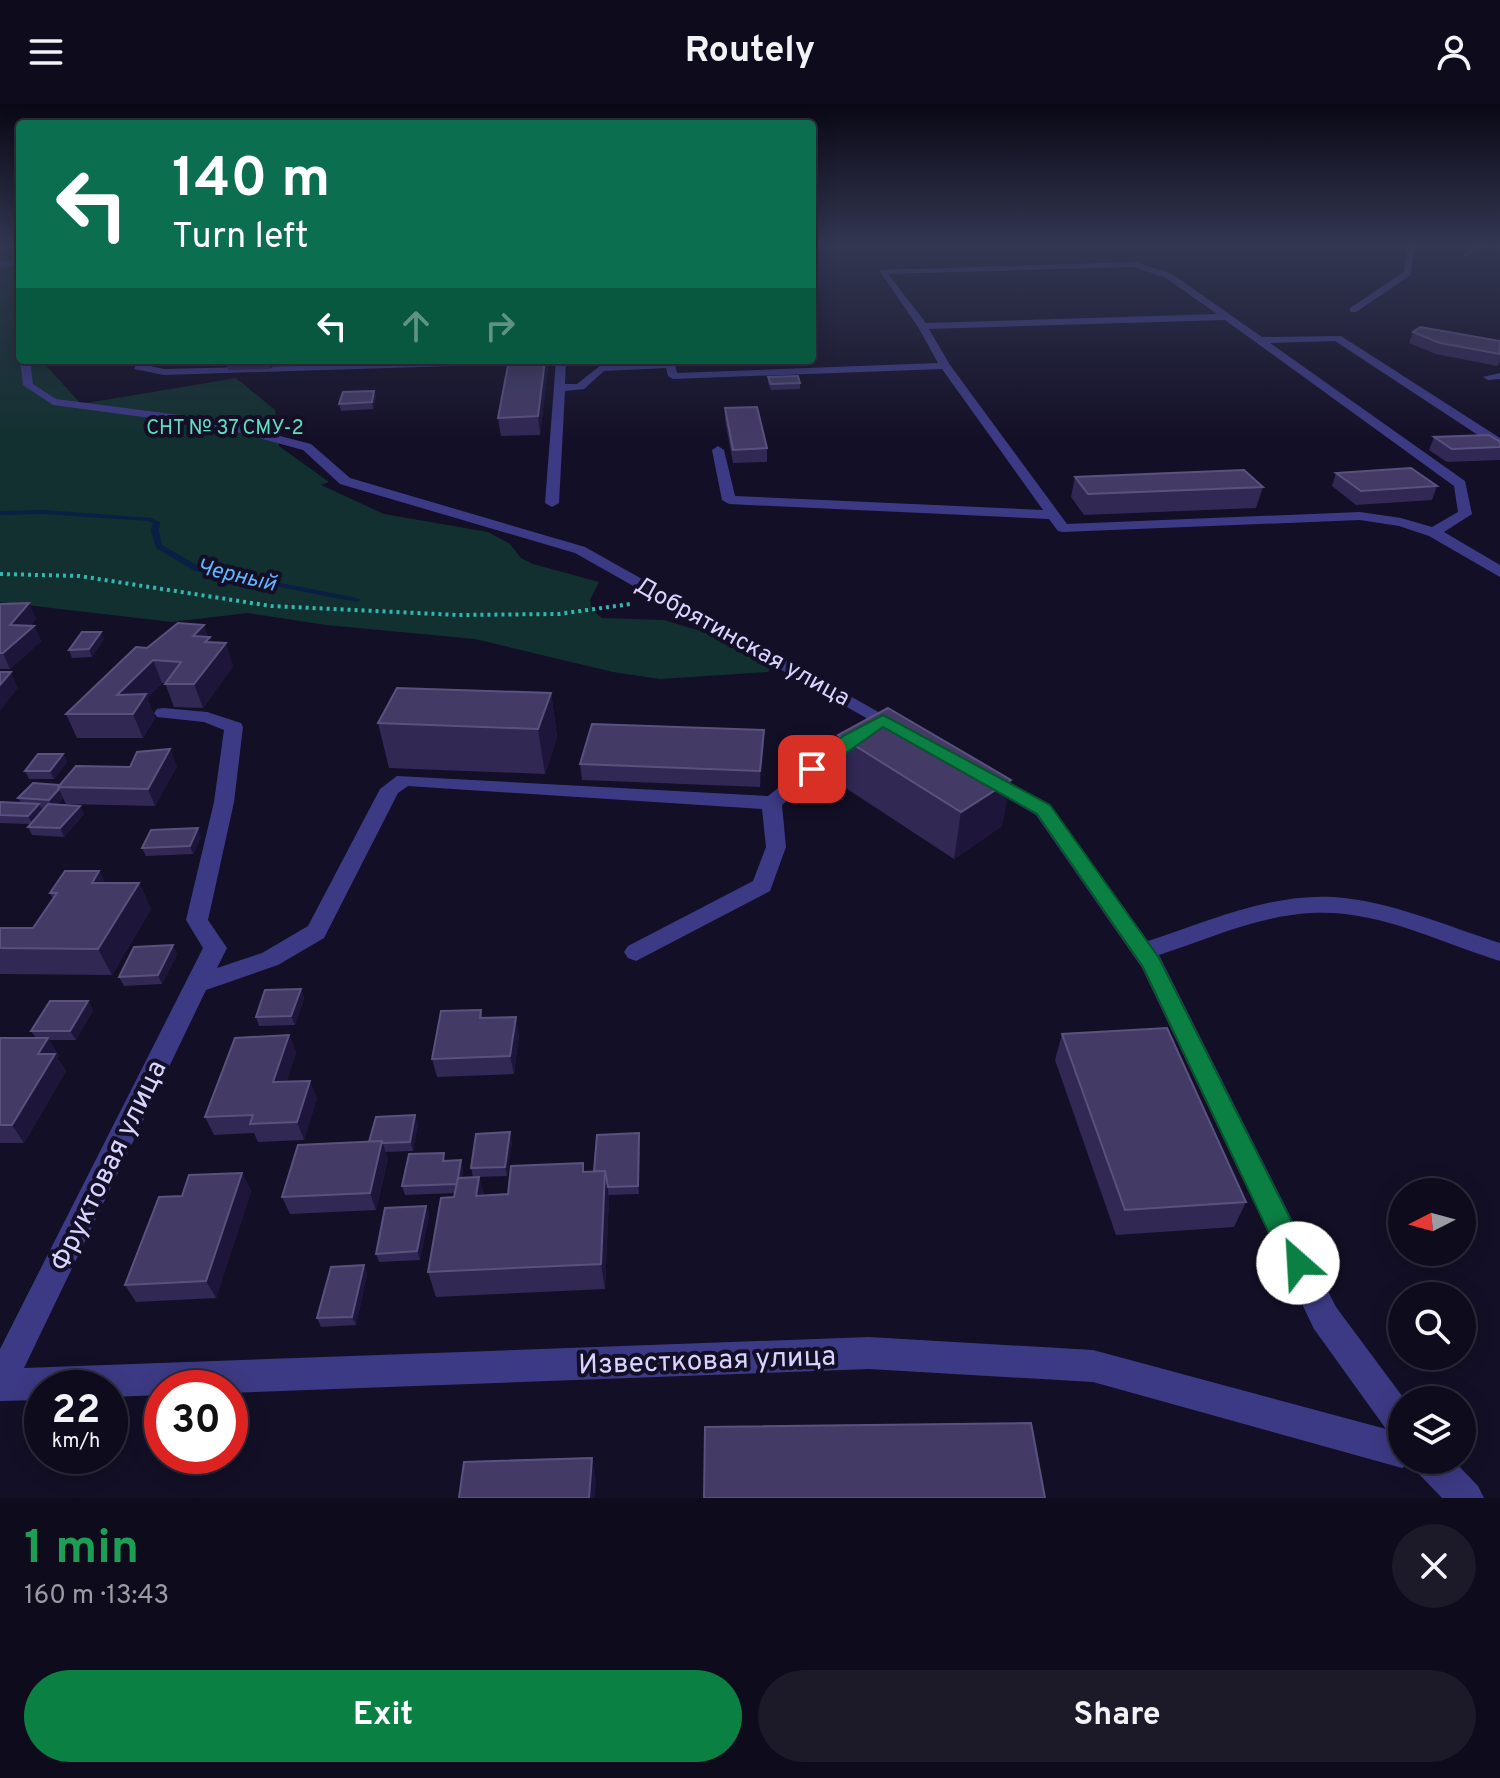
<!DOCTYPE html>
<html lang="en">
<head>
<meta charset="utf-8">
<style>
  body { margin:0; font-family:Overpass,sans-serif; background:#1c1929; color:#f1f3f6; height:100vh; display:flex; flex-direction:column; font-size:30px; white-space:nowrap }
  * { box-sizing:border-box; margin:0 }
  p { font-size:26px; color:#9b9ba3 }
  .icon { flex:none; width:44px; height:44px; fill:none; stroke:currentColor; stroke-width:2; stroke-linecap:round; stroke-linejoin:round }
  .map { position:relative; height:1394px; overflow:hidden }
  .details { display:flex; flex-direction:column; background:#0e0b1c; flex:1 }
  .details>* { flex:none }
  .top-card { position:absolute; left:16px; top:16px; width:800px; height:244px; border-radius:8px; box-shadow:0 4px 20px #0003,0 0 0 2px #2e2b3b; background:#0b6e4f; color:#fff; overflow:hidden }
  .needle { width:52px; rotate:264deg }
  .fabs { position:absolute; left:1388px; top:1074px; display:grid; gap:16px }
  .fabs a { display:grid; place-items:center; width:88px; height:88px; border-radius:50%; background:#0e0b1c; box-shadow:0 4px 20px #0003,0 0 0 2px #2e2b3b; font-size:40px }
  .speed { position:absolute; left:24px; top:1266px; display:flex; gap:16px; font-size:40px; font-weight:700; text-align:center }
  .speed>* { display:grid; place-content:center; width:104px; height:104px; border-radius:50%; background:#0e0b1c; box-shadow:0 4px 20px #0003,0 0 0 2px #2e2b3b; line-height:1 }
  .speed small { font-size:20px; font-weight:400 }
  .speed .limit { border:12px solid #d22; background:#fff; color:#111 }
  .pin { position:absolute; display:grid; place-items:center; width:68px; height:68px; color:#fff; margin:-34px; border-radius:16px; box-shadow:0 4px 12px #0006 }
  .me { position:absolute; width:88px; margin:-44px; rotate:334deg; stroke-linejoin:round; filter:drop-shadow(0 0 6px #0008) }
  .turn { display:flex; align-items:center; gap:28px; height:168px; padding:0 24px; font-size:36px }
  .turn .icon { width:104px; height:104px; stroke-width:2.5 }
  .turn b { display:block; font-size:56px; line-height:68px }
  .lanes { display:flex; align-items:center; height:76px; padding:0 24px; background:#0003; justify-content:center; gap:40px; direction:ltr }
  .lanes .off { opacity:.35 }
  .round { display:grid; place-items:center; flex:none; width:84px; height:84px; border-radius:42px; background:#1c1929 }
  .head { display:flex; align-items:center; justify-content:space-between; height:136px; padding:0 24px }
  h1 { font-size:48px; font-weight:700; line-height:60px; color:#1e9e55 }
  .button { display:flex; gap:16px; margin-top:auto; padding:16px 24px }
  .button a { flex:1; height:92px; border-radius:48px; background:#0b8043; color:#fff; font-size:32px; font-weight:700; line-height:92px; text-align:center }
  .button a+a { background:#1c1929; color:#f1f3f6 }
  header { display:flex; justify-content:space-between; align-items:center; height:104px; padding:0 24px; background:#0e0b1c; font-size:36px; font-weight:700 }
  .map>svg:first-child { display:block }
  .green { fill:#12302f }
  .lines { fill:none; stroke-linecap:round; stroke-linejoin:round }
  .stream { fill:#0a1f44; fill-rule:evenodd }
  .path { stroke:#2fb8b0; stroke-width:4; stroke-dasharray:3 4; stroke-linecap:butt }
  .minor { fill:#3d3a85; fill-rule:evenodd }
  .wall { fill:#312854 }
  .shaded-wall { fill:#1d163a }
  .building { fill:#433a66; stroke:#5a527e; stroke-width:2 }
  .route { fill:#0b8043; stroke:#07532c; stroke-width:2 }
  .labels { text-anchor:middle; stroke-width:8; stroke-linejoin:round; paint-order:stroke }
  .far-park-label { font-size:20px; fill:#5fe0c0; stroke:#130f26 }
  .far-water-label { font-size:22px; font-style:italic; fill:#62b6ff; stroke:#130f26 }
  .street-label { font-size:24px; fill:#d9d4ff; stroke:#130f26 }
  .near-street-label { font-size:28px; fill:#d9d4ff; stroke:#130f26 }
</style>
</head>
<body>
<header><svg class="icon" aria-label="menu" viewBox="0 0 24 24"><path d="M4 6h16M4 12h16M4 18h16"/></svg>Routely<svg class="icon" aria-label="person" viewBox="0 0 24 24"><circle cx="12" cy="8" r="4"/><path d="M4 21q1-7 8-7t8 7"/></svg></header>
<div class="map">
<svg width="1500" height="1394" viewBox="0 0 1500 1394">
  <rect width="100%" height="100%" fill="#130f26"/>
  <polygon class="green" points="0,141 20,141 20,256 41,256 81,300 236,274 275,306 279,342 329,378 321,381 384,410 488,428 510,440 521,454 533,460 599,478 590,496 592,506 602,514 664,516 724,534 774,558 768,568 660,575 613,568 475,535 326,521 247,509 172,518 0,498"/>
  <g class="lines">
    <polygon class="stream" points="44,406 151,414 160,418 159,427 162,441 200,463 357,494 361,496 357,498 195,467 156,444 151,427 153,419 148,417 44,410 0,411 0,407"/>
    <polyline class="path" points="0,470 79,472 271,502 458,511 559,510 630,500"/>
    <g class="minor">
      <polygon points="1406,141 1414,141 1411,171 1356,208 1350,208 1350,204 1404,168"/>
      <polygon points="1480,141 1489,141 1464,153 1464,149"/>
      <polygon points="20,156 20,160 0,164 0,158"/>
      <path d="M1135,158L1172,170L1262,233L1341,232L1500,334V341H1481L1479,338L1484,335L1335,237L1270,239L1465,377L1472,410L1444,428L1500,461V473L1429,432L1399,422L1360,416L1063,428L1058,427L1049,415L729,400L722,396L712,346L718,342L724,346L735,392L1043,406L942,265L673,275L668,272L666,264L604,267L584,285L565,287L559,399L552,403L545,399L556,256H566L565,280H577L601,261L664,256H674L677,269L938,259L918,223L879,166ZM1134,163L1166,174L1217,210L926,219L888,170ZM1225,216L1454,382L1458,408L1432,423L1401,414L1360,408L1067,420L950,261L929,225Z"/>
      <polygon points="20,256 30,256 33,280 56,295 218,316 311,340 350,374 585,443 907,624 905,628 891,628 575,449 340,380 303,346 218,323 53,301 23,281"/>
      <polygon points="139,256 150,256 146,261 164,265 552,256 547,259 164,271 134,265"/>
      <polygon points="1500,269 1500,275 1488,276 1483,273"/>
      <path d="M163,604L207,608L241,619L243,623L234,698L208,816L227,844L217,864L262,849L308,822L380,685L397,672L768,692L851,626H865L867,630L782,701L786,743L770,787L636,857L628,854L624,848L628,842L753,777L766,743L762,705L408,682L398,689L324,834L278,861L206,886L24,1264L869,1233L1093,1246L1386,1325L1314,1225L1142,864L1036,711L978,677L975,673L985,667L1050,701L1148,837C1207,818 1270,789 1334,793C1391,797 1446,822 1500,839V857C1439,838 1377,805 1311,809C1258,812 1208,835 1159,851L1336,1203L1405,1296H1402V1356H1453L1478,1382L1484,1394H1442L1417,1368L1413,1359L1402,1364L1093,1278L869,1265L230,1289V1284H162V1291L110,1293V1284H42V1296L0,1297V1245L203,844L186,816L214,698L224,626L204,618L157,613L154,609L157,605Z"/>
    </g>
  </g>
  <g class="wall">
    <polygon points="1413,228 1500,237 1500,258 1497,262 1436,250 1409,239"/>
    <polygon points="154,256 278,256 270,265 228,266 226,259 156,260"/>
    <polygon points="509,256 547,256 548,263 540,331 501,332 498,314"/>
    <polygon points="768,273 800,279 800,285 771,286 768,279"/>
    <polygon points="374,287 376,293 373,305 341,307 339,300"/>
    <polygon points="725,304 767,344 767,358 733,359 725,316"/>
    <polygon points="1434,333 1500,338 1500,356 1447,358 1429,346"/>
    <polygon points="1336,369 1437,382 1432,396 1356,401 1332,382"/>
    <polygon points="1075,373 1263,383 1256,404 1084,411 1071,393"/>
    <polygon points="0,501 36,514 30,522 34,522 41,537 10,565 0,565"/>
    <polygon points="204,521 208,533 210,533 212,538 233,562 203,604 174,603 165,579 162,579 147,594 155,614 143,634 77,634 66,610 147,544"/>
    <polygon points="104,535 92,553 72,554 69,546"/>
    <polygon points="551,589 557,633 545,670 389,664 378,619"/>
    <polygon points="764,626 760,683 582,676 580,660"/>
    <polygon points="838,631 1002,722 954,755 835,677"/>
    <polygon points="63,650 67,658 54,675 29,675 25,667"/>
    <polygon points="177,662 155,702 66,700 63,694 57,701 80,702 84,710 64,733 32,731 28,723 30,720 0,719 0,698 21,699 18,694 60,681 130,663"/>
    <polygon points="201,733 193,750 146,752 142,744"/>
    <polygon points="99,767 105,779 139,779 151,805 112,871 0,870 0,824 33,824 53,795 50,789"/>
    <polygon points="177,850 162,880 124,882 119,873"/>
    <polygon points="301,885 304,894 295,921 259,922 256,913"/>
    <polygon points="88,897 93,906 76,936 49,936 59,952 57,954 66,967 24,1039 0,1039 0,934 36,934 31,927"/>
    <polygon points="481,906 483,914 519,930 514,970 437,973 432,955"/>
    <polygon points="1062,930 1246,1098 1234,1123 1116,1131 1055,956"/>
    <polygon points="289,931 296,949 286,978 317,994 304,1036 258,1038 254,1029 214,1031 205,1013"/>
    <polygon points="418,1020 413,1047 385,1048 388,1055 376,1106 290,1110 282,1093 369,1038"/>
    <polygon points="639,1029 639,1090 609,1091 605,1185 436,1193 428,1168 455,1089 405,1091 402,1082 463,1065 462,1073 473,1073 471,1064 512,1037 507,1072 479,1073 484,1091 508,1090 583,1059 584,1068 594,1067"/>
    <polygon points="242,1069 251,1087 216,1194 136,1198 125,1181 182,1092"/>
    <polygon points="426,1102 429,1111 420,1156 379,1158 376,1150"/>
    <polygon points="364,1161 367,1170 356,1221 321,1223 317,1214"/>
  </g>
  <g class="shaded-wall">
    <polygon points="268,256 278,256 270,265"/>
    <polygon points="545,256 547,256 548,263 540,331 538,312"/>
    <polygon points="374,287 376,293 373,305 372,298"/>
    <polygon points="29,499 36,514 18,536 10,521"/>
    <polygon points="204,521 209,535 210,533 216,551 226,539 233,562 203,604 194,580 193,532"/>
    <polygon points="34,522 41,537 10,565 3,549"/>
    <polygon points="101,528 104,535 92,553 89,545"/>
    <polygon points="153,556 162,579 147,594 155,614 143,634 133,610 117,591"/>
    <polygon points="11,568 18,584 0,607 0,581"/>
    <polygon points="551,589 557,633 545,670 538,625"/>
    <polygon points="764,626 764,642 760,683 760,667"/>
    <polygon points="170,645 177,662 155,702 148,685"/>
    <polygon points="63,650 67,658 54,675 50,667"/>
    <polygon points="1011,676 1002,722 954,755 961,708"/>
    <polygon points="59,685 63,694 53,705 49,696"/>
    <polygon points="39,700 44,708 33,721 28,712"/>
    <polygon points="80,702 84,710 64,733 60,724"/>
    <polygon points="198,724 201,733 193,750 190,742"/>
    <polygon points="99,767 112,793 92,779"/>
    <polygon points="139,779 151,805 112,871 98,845"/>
    <polygon points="173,841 177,850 162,880 158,871"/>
    <polygon points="301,885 304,894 295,921 291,912"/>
    <polygon points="88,897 93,906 76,936 70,927"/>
    <polygon points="516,913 519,930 514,970 510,952"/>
    <polygon points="289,931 296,949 281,996 273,978"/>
    <polygon points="48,934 59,952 57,954 66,967 24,1039 12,1021 38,950"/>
    <polygon points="310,977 317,994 304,1036 297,1018"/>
    <polygon points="415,1011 418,1020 413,1047 410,1038"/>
    <polygon points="510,1028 512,1037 507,1072 505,1063"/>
    <polygon points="639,1029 640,1038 639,1090 638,1082"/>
    <polygon points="382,1037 388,1055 376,1106 370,1089"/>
    <polygon points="461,1056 463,1065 459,1088 457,1080"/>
    <polygon points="605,1067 609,1093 605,1185 601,1160"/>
    <polygon points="242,1069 251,1087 216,1194 206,1177"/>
    <polygon points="479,1073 486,1098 476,1092"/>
    <polygon points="426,1102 429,1111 420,1156 417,1147"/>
    <polygon points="364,1161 367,1170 356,1221 352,1213"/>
    <polygon points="592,1354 596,1376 595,1394 589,1394"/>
  </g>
  <g class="building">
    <polygon points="1420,223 1500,237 1500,250 1440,239 1413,228"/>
    <polygon points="509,256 545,256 538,312 498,314"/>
    <polygon points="798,272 800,279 771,280 768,273"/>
    <polygon points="374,287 372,298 339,300 343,288"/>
    <polygon points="757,303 767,344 733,346 725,304"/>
    <polygon points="1489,331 1500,338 1500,343 1452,345 1434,333"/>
    <polygon points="1411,364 1437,382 1361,387 1336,369"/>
    <polygon points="1244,366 1263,383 1088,390 1075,373"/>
    <polygon points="29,499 10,521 34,522 3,549 0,549 0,501 1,500"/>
    <polygon points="178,519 204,521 193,532 210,533 205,538 226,539 194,580 165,580 181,558 153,556 117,591 146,590 133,610 66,610 136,543 147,544"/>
    <polygon points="82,528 101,528 89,545 69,546"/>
    <polygon points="0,568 11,568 0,581"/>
    <polygon points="397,584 551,589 538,625 378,619"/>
    <polygon points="888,604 1011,676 961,708 838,631"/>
    <polygon points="592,620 764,626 760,667 580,660"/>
    <polygon points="170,645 148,685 58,683 76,662 130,663 137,648"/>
    <polygon points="38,650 63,650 50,667 25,667"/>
    <polygon points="33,679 60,681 58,683 59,685 49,696 18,694"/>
    <polygon points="0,698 39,700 28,712 0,711"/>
    <polygon points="48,700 80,702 60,724 28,723"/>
    <polygon points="198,724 190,742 142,744 151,726"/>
    <polygon points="65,767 99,767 92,779 139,779 98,845 0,844 0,824 33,824 57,789 50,789"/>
    <polygon points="173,841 158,871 119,873 134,843"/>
    <polygon points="301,885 291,912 256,913 265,886"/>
    <polygon points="50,897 88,897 70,927 31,927"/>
    <polygon points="481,906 480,914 516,913 510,952 432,955 441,907"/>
    <polygon points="1167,924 1246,1098 1125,1106 1062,930"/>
    <polygon points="289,931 273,978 310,977 297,1018 250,1020 253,1011 205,1013 235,934"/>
    <polygon points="0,934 48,934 38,950 55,950 12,1021 0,1021"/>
    <polygon points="415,1011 410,1038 382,1039 382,1037 369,1038 376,1013"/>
    <polygon points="510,1028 505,1063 471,1064 476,1030"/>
    <polygon points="639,1029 638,1082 608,1083 605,1067 594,1067 597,1031"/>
    <polygon points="382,1037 370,1089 282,1093 298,1041"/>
    <polygon points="444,1049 443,1057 461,1056 457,1080 402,1082 409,1050"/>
    <polygon points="583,1059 583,1068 605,1067 601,1160 428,1168 441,1094 454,1093 458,1074 479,1073 476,1092 508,1090 511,1062"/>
    <polygon points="242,1069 206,1177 125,1181 159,1093 182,1092 189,1071"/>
    <polygon points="426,1102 417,1147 376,1150 385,1104"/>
    <polygon points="364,1161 352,1213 317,1214 331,1163"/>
    <polygon points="1031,1319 1045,1394 704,1394 705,1323"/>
    <polygon points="592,1354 589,1394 459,1394 464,1358"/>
  </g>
  <linearGradient id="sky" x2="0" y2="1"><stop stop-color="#0a0815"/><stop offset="0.42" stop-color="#333752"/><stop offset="1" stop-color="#333752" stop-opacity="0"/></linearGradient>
  <rect width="1500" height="336" fill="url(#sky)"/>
  <polygon class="route" points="883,611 1050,701 1159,854 1308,1150 1312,1159 1308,1169 1298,1172 1288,1169 1143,863 1037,710 883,623 818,669 806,669 806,662 843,632"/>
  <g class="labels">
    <g class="far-park-label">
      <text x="225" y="330">СНТ № 37 СМУ-2</text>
    </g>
    <g class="far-water-label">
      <text transform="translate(237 470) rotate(13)" y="8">Черный</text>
    </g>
    <g class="street-label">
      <text transform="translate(743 537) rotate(29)" y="8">Добрятинская улица</text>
    </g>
    <g class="near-street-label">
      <text transform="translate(107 1061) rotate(-64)" y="10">Фруктовая улица</text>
      <text transform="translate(707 1255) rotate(-2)" y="10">Известковая улица</text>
    </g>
  </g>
</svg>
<div class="fabs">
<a><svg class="needle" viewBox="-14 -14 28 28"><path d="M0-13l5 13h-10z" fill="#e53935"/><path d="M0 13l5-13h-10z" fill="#9b9ba3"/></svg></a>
<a><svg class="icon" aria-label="search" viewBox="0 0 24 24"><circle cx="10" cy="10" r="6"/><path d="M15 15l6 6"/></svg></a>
<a><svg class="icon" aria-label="layers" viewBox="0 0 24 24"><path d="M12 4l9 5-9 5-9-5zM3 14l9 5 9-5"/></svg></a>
</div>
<div class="speed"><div>22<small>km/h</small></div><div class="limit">30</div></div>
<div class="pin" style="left:812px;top:665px;background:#d93025"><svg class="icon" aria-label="arrive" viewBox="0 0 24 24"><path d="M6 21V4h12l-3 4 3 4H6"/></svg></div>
<svg class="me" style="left:1298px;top:1159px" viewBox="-20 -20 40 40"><circle r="19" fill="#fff"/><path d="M0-13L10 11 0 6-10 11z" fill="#0b8043"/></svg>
<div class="top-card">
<div class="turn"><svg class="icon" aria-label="left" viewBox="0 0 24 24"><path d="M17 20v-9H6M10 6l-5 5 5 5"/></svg><div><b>140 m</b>Turn left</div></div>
<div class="lanes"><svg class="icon" aria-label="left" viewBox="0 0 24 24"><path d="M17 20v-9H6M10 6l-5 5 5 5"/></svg><svg class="icon off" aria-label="ahead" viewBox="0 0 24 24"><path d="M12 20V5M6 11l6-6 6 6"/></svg><svg class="icon off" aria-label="right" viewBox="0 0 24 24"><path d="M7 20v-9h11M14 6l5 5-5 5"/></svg></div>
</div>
</div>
<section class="details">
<div class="head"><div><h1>1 min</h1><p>160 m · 13:43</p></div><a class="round"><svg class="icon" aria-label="close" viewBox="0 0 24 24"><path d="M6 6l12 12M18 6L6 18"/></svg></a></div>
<div class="button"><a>Exit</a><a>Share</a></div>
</section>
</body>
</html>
